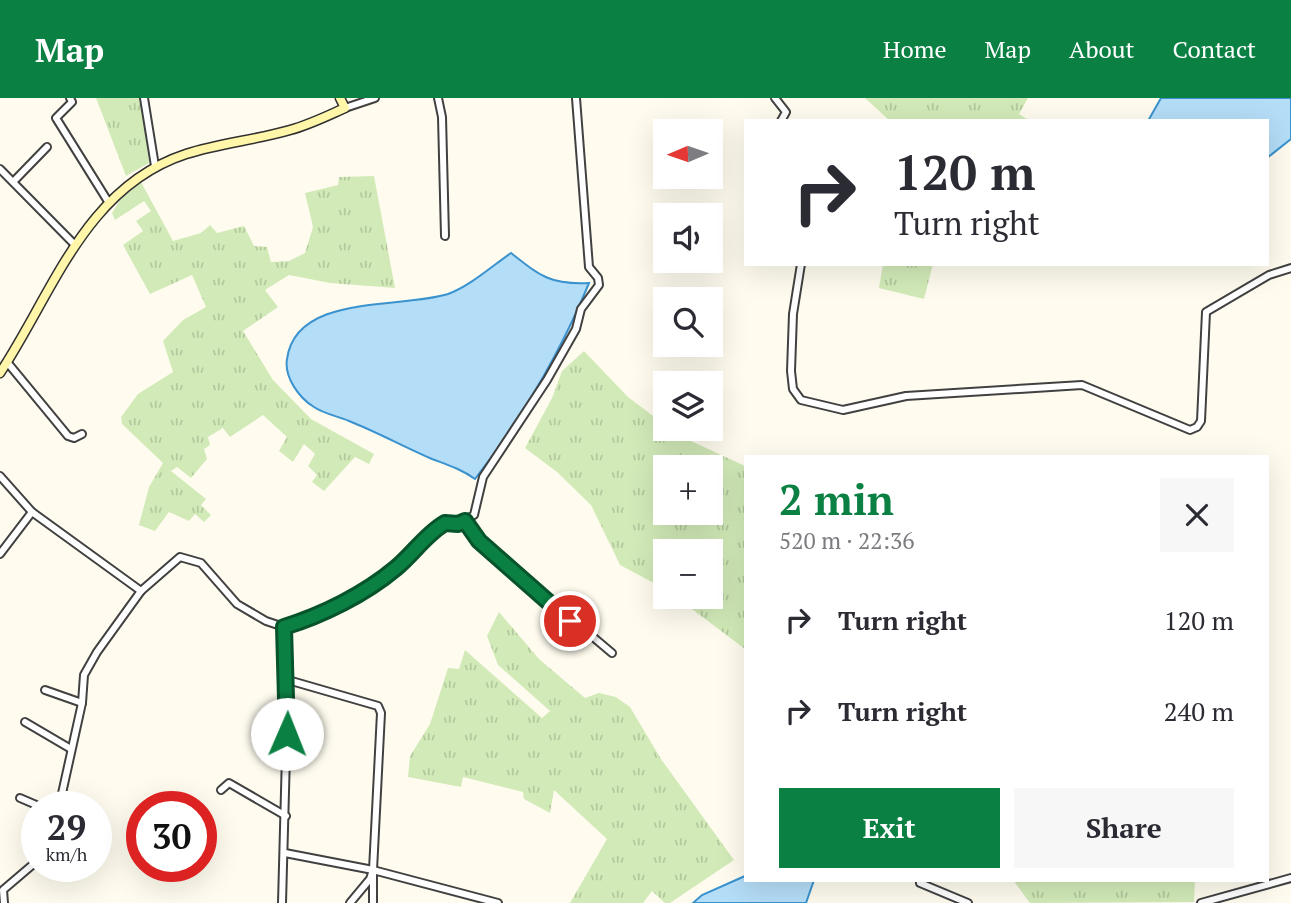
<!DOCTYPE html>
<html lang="en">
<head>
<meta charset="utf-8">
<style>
  body { margin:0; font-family:"PT Serif",serif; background:#f7f7f7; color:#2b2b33; height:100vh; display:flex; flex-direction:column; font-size:26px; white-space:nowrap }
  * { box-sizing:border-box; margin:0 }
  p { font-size:23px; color:#7c7c81 }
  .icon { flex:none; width:38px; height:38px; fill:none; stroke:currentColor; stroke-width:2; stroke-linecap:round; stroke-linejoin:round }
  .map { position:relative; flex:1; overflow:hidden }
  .drawer { position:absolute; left:744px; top:357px; width:525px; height:427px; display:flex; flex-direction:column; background:#fff; border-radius:0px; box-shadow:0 7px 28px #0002 }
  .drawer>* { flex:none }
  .guide { position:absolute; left:744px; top:21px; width:525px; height:147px; border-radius:0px; box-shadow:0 7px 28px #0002; background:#fff; color:#2b2b33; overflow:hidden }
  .needle { width:46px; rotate:268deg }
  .controls { position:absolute; left:653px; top:21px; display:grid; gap:14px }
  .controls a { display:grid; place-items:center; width:70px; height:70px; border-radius:0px; background:#fff; box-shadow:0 7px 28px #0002; font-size:35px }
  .speed { position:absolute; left:21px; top:693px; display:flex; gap:14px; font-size:35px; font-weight:700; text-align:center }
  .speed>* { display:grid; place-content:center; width:91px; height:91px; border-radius:50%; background:#fff; box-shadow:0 7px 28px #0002; line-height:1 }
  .speed small { font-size:18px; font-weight:400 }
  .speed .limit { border:10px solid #d22; background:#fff; color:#111 }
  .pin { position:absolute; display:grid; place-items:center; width:60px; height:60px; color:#fff; margin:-30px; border:4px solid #fff; border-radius:50%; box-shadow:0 2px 7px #0007 }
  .me { position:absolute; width:77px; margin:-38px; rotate:1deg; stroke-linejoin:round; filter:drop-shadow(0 0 5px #0008) }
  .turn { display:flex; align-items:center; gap:24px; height:147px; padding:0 35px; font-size:32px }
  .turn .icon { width:91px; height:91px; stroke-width:2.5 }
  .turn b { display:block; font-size:49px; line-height:60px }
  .round { display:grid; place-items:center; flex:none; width:74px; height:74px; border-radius:0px; background:#f7f7f7 }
  .head { display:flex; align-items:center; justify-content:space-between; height:119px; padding:0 35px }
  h1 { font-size:42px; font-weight:700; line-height:52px; color:#0b8043 }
  .cta { display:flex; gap:14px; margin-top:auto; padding:14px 35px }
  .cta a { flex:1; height:80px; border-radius:0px; background:#0b8043; color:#fff; font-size:28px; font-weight:700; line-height:80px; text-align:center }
  .cta a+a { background:#f7f7f7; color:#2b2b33 }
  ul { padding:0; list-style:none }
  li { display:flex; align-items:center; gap:21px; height:91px; padding:0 35px }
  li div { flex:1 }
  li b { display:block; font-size:26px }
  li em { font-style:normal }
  header { display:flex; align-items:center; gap:42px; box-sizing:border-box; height:98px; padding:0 35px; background:#0b8043; color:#fff }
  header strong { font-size:33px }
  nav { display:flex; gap:38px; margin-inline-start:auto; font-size:24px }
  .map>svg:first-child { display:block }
  .grass { fill:url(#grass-tufts); fill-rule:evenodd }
  .water { fill:#b4ddf7; stroke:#3a92ce; stroke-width:2 }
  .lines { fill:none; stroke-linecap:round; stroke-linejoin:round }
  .street-casing { stroke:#414141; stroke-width:10 }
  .secondary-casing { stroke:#303030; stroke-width:11 }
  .street { stroke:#fff; stroke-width:6 }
  .secondary { stroke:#fff6aa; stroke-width:8 }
  .route-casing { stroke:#07532c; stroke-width:18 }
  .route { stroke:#0b8043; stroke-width:12 }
</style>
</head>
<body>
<header>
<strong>Map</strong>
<nav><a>Home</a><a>Map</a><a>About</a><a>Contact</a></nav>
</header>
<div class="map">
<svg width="1291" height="805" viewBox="0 0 1291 805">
  <defs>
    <pattern id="grass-tufts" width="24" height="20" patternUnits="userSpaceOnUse" patternTransform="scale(1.75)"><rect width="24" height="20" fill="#d2eab8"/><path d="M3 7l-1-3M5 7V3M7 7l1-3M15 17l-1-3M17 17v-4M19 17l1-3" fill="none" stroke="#b3c89d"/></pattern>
  </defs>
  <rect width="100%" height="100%" fill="#fffcef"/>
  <g class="grass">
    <polygon points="96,0 141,0 149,65 126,78"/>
    <polygon points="865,0 1028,0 1019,16 1030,23 890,23"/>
    <polygon points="374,78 395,190 330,185 289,177 265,192 278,209 243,233 273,282 311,321 374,356 369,366 355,359 324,393 312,384 317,377 308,368 315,356 304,346 293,364 279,353 287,339 263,317 230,339 223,330 208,339 210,347 204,351 207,361 191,380 177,369 171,373 206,401 201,407 211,417 204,424 195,416 189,423 169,414 155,433 139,427 149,389 163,365 122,326 121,319 138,296 173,274 163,243 183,222 206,209 192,177 150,196 123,147 143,133 136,123 151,113 144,103 115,122 112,115 120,102 141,84 173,143 201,135 210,127 217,135 244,128 254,148 267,149 271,164 289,163 305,155 313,129 305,95 338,87 339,79"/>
    <polygon points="883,166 933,166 924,201 879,190"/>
    <path d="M584,253L628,299L665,327V331L745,368V551L676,499H710V453H665V491L620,467L591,407L557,374L525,350L552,300L562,273ZM710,369V415H665V369Z"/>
    <polygon points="499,514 539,561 585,600 599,595 616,599 630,609 661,661 734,762 670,805 665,805 652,793 643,805 570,805 607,741 554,692 550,715 524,701 523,694 463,679 461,689 408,679 410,658 430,626 448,570 459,571 465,552 542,620 550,613 498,567 487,538"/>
    <polygon points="1013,782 1195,782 1194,804 1030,805"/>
  </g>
  <g class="water">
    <polygon points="1161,0 1291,0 1291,41 1267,60 1267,23 1148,23"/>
    <path d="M511,155C540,178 551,187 589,185C560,256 522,320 475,381C461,371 448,367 432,361C404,349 377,334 349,323C338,318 324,316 314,309C299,300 284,279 287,261C296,195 401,211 448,196C470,188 492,168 511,155Z"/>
    <polygon points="745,778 746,782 814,782 806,805 693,805 702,797"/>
  </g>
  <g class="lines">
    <g class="street-casing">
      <g id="street">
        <polyline points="70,0 72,4 56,20 109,105"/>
        <polyline points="144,0 155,68"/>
        <polyline points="438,0 442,19 445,138"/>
        <polyline points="775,0 786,14 781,23"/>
        <polyline points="345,10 375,0"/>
        <polyline points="0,71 74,146"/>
        <polyline points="14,83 47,49"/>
        <polyline points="801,166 793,216 791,273 793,291 801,302 843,312 906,298 1082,287 1190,332 1197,329 1201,323 1206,214 1269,177 1291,170"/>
        <polyline points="7,264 68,338 74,340 82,336"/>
        <polyline points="0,378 32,414 141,493 97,554 84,577 82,605 59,709"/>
        <polyline points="465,423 479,443 612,555"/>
        <polyline points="0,456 32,414"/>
        <polyline points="141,493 180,459 201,465 237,506 266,523 284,529 288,582 282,805"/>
        <path d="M284,529C348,508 392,474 439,429L445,425L458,426L474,417L483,379L547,282L576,231L581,211L599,187L598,180L589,169L576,0"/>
        <polyline points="288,582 378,608 381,615 373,772 370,781 350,805"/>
        <polyline points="45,592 82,605"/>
        <polyline points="25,624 71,651"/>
        <polyline points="221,692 229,685 286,718"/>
        <polyline points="20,700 41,709"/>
        <polyline points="285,755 373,772 373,805"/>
        <polyline points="373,772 498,805"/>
        <polyline points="920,785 968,805"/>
        <polyline points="4,805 3,792 37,763"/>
        <polyline points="1201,805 1291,780"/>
      </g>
    </g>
    <g class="secondary-casing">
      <path id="secondary" d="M0,275C53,195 85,89 186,56C220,45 256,42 290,32C309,27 327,18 345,10L340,0"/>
    </g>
    <use href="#street" class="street"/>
    <use href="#secondary" class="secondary"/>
  </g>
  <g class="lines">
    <g class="route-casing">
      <path id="route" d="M287,636L284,529C323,517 365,496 396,470C413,456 426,436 445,425L458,426L465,423L479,443L570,523"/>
    </g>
    <use href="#route" class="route"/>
  </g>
</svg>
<div class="controls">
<a><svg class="needle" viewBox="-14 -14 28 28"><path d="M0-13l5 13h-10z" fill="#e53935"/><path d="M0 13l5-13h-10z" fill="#7c7c81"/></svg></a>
<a><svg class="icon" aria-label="sound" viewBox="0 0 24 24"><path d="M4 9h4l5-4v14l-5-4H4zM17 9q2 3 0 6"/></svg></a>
<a><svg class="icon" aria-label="search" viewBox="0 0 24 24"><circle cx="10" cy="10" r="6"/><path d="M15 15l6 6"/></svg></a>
<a><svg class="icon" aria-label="layers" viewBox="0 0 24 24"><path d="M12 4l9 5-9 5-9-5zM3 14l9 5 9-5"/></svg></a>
<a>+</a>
<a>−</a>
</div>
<div class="speed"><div>29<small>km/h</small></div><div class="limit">30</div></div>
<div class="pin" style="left:570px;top:523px;background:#d93025"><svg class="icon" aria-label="arrive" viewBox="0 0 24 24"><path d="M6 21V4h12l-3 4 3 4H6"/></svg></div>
<svg class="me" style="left:287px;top:636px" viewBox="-20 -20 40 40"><circle r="19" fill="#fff"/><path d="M0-13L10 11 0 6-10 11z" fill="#0b8043"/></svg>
<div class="guide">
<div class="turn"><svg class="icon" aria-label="right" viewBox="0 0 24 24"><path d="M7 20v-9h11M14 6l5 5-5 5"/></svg><div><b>120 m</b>Turn right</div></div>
</div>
<section class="drawer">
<div class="head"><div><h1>2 min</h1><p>520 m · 22:36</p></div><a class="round"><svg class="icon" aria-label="close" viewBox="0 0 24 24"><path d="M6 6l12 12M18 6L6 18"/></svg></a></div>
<ul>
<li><svg class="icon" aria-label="right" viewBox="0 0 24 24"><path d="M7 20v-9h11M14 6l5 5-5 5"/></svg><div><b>Turn right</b></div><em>120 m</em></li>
<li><svg class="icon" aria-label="right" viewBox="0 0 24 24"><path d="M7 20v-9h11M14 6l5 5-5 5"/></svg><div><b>Turn right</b></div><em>240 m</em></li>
</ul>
<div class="cta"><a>Exit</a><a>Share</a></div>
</section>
</div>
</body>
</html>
